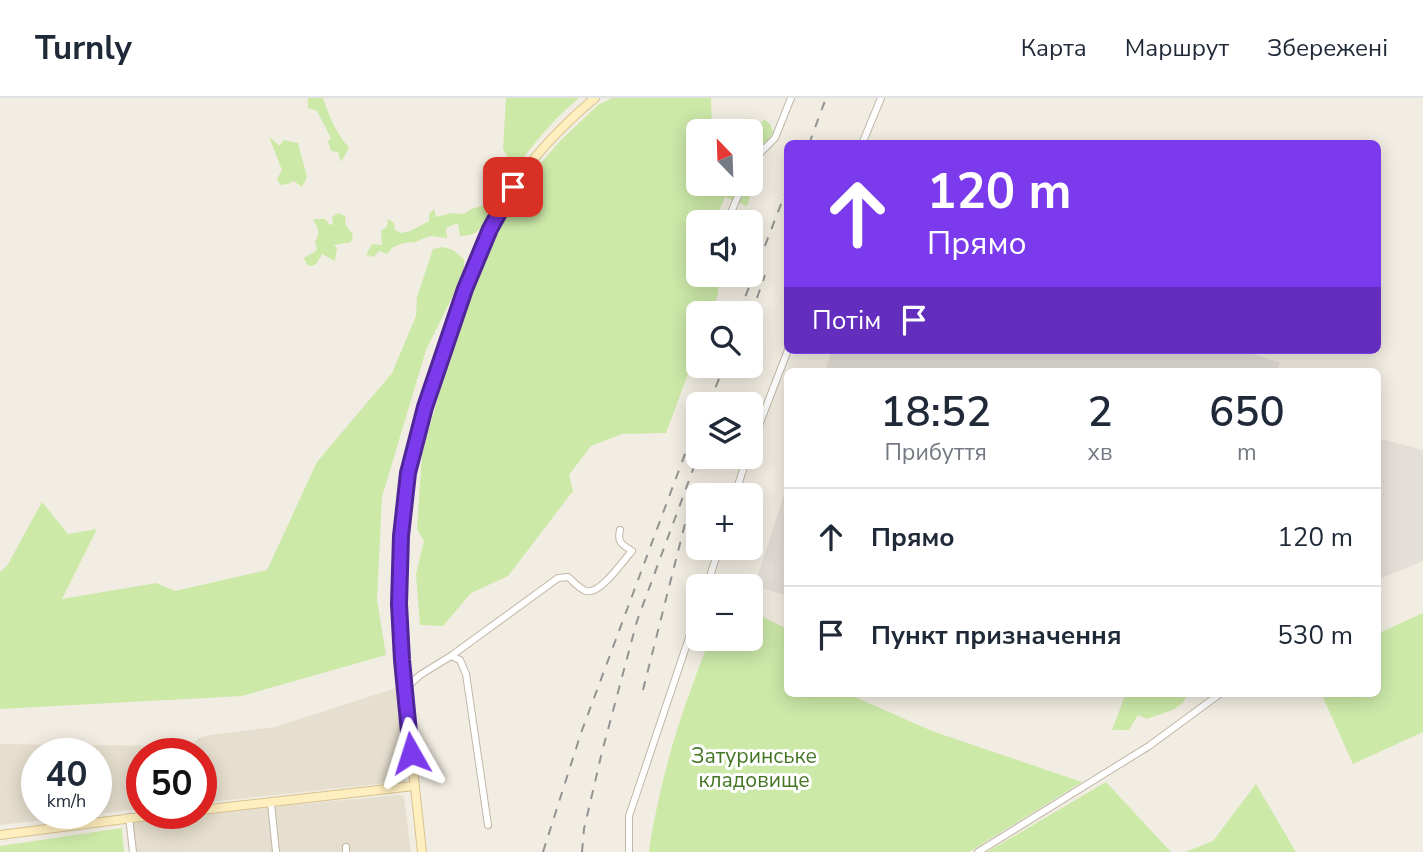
<!DOCTYPE html>
<html lang="uk">
<head>
<meta charset="utf-8">
<style>
  body { margin:0; font-family:"Nunito Sans",sans-serif; background:#f6f6f7; color:#1f2937; height:100vh; display:flex; flex-direction:column; font-size:26px; white-space:nowrap }
  * { box-sizing:border-box; margin:0 }
  p { font-size:23px; color:#747a83 }
  .icon { flex:none; width:38px; height:38px; fill:none; stroke:currentColor; stroke-width:2; stroke-linecap:round; stroke-linejoin:round }
  .map { position:relative; flex:1; overflow:hidden }
  .drawer { position:absolute; left:784px; top:270px; width:597px; height:329px; display:flex; flex-direction:column; background:#fff; border-radius:10px; box-shadow:0 4px 18px #0003 }
  .drawer>* { flex:none }
  .hud { position:absolute; left:784px; top:42px; width:597px; height:214px; border-radius:10px; box-shadow:0 4px 18px #0003; background:#7c3aed; color:#fff; overflow:hidden }
  .needle { width:46px; rotate:337deg }
  .tools { position:absolute; left:686px; top:21px; display:grid; gap:14px }
  .tools a { display:grid; place-items:center; width:77px; height:77px; border-radius:10px; background:#fff; box-shadow:0 4px 18px #0003; font-size:35px }
  .speed { position:absolute; left:21px; top:640px; display:flex; gap:14px; font-size:35px; font-weight:700; text-align:center }
  .speed>* { display:grid; place-content:center; width:91px; height:91px; border-radius:50%; background:#fff; box-shadow:0 4px 18px #0003; line-height:1 }
  .speed small { font-size:18px; font-weight:400 }
  .speed .limit { border:10px solid #d22; background:#fff; color:#111 }
  .pin { position:absolute; display:grid; place-items:center; width:60px; height:60px; color:#fff; margin:-30px; border-radius:14px; box-shadow:0 4px 10px #0006 }
  .me { position:absolute; width:77px; margin:-38px; rotate:354deg; stroke-linejoin:round; filter:drop-shadow(0 0 5px #0008) }
  .turn { display:flex; align-items:center; gap:24px; height:147px; padding:0 28px; font-size:32px }
  .turn .icon { width:91px; height:91px; stroke-width:2.5 }
  .turn b { display:block; font-size:49px; line-height:60px }
  .then { display:flex; align-items:center; height:66px; padding:0 28px; background:#0003; gap:14px; font-size:26px }
  .eta { display:flex; justify-content:space-evenly; align-items:center; height:119px; text-align:center }
  .eta b { font-size:42px; font-weight:600; line-height:49px }
  ul { padding:0; list-style:none }
  li { display:flex; align-items:center; gap:21px; height:98px; padding:0 28px; border-top:2px solid #e0e1e3 }
  li div { flex:1 }
  li b { display:block; font-size:26px }
  li em { font-style:normal }
  header { display:flex; align-items:center; gap:42px; box-sizing:border-box; height:98px; padding:0 35px; background:#fff; border-bottom:2px solid #e0e1e3 }
  header strong { font-size:33px }
  nav { display:flex; gap:38px; margin-inline-start:auto; font-size:24px }
  .map>svg:first-child { display:block }
  .residential { fill:#e6dfcf; fill-rule:evenodd }
  .industrial { fill:#e3ded7 }
  .green { fill:#cce9a8 }
  .lines { fill:none; stroke-linecap:round; stroke-linejoin:round }
  .street-casing { stroke:#c0b7a7; stroke-width:8 }
  .secondary-casing { stroke:#d8c391; stroke-width:10 }
  .street { stroke:#fff; stroke-width:6 }
  .secondary { stroke:#ffeebe; stroke-width:8 }
  .rail { stroke:#939393; stroke-width:2; stroke-dasharray:9 9; stroke-linecap:butt }
  .route-casing { stroke:#51269a; stroke-width:18 }
  .route { stroke:#7c3aed; stroke-width:12 }
  .labels { text-anchor:middle; stroke-width:6; stroke-linejoin:round; paint-order:stroke }
  .park-label { font-size:21px; fill:#447624; stroke:#fff }
</style>
</head>
<body>
<header>
<strong>Turnly</strong>
<nav><a>Карта</a><a>Маршрут</a><a>Збережені</a></nav>
</header>
<div class="map">
<svg width="1423" height="754" viewBox="0 0 1423 754">
  <rect width="100%" height="100%" fill="#f2ede2"/>
  <g class="residential">
    <polygon points="396,590 406,683 201,705 201,656 190,656 189,650 199,640 210,637 275,629"/>
    <path d="M0,646L182,648L183,656H142V711L0,727ZM37,656H96V716H37Z"/>
    <polygon points="400,697 404,699 411,754 136,754 133,721"/>
  </g>
  <g class="industrial">
    <polygon points="832,252 1241,252 1280,265 1277,273 825,273"/>
    <polygon points="1377,340 1423,352 1423,463 1377,482"/>
    <polygon points="787,387 788,498 787,498 755,487"/>
  </g>
  <g class="green">
    <path d="M308,0H323C329,18 336,35 349,50L341,64L338,54L331,53L328,43L331,40L317,13L308,10Z"/>
    <path d="M506,0H579C553,21 532,48 512,75L504,69L509,61L503,51Z"/>
    <polygon points="612,0 711,0 712,33 698,33 698,86 713,86 730,92 733,86 751,86 751,33 746,33 749,20 762,24 764,21 770,26 773,34 751,77 752,93 747,108 725,99 714,124 698,124 698,177 719,177 718,196 711,215 698,215 698,249 666,335 622,336 591,348 569,377 573,393 508,478 471,495 443,528 420,527 416,476 424,443 417,431 422,356 444,278 467,208 498,135 524,85 560,43 598,7"/>
    <polygon points="269,39 280,48 283,42 298,45 307,79 302,89 294,83 288,86 280,87 277,81 282,72"/>
    <path d="M491,103C485,122 485,138 460,138L458,125L446,130L447,140L430,138L415,144L404,145L393,149L387,156L379,153L374,159L366,157L372,146L382,147L381,133L387,129L388,121L394,125L395,132L401,135L410,133L429,123V116L434,111L436,119L452,115L464,116L471,111L482,108Z"/>
    <path d="M338,115L345,118L346,128L353,136L351,144L334,147L337,150L335,163L322,156L316,166L312,168L307,167L304,160C309,156 314,156 317,151L315,144C321,134 318,131 313,121H325L330,127L333,126L332,119Z"/>
    <polygon points="443,149 453,152 464,161 464,175 426,252 382,399 377,502 386,557 242,598 0,611 0,474 7,468 42,404 68,436 97,431 62,501 156,485 175,493 267,472 317,364 392,275 416,218 417,199 433,151"/>
    <path d="M751,513L787,531L788,595H846L932,633L1082,684L969,754H649C651,734 656,715 660,695C672,642 690,591 710,541H751Z"/>
    <polygon points="1423,515 1423,634 1353,666 1321,595 1377,595 1377,536"/>
    <path d="M1126,595H1187C1185,612 1161,615 1147,621L1138,617L1129,632H1112Z"/>
    <polygon points="1106,684 1171,754 987,754"/>
    <polygon points="1256,686 1296,754 1185,754 1213,743"/>
    <polygon points="122,730 124,754 0,754 0,748"/>
  </g>
  <g class="lines">
    <g class="street-casing">
      <g id="street">
        <polyline points="862,46 881,0"/>
        <polyline points="751,71 757,58 775,40 791,0"/>
        <polyline points="727,124 743,86"/>
        <polyline points="751,348 788,252"/>
        <polyline points="735,397 747,359"/>
        <polyline points="707,488 719,450"/>
        <polyline points="451,558 460,562 466,576 488,727"/>
        <path d="M405,591L420,577L451,558L558,480L568,479C573,483 579,491 586,493C600,497 622,464 632,453C622,446 617,445 620,432"/>
        <polyline points="271,705 276,754"/>
        <polyline points="129,719 133,754"/>
        <polyline points="346,749 346,754"/>
        <polyline points="629,754 629,718 698,513"/>
        <polyline points="978,754 1149,648 1221,595"/>
      </g>
    </g>
    <g class="secondary-casing">
      <g id="secondary">
        <polyline points="201,712 414,688"/>
        <polyline points="0,737 164,716"/>
        <path d="M422,754C417,705 411,655 406,606C402,562 398,518 399,473C400,440 402,406 409,373C418,329 432,287 446,245C463,192 483,138 513,90C535,55 564,26 595,0"/>
      </g>
    </g>
    <use href="#street" class="street"/>
    <use href="#secondary" class="secondary"/>
    <g class="rail">
      <polyline points="809,46 826,0"/>
      <polyline points="739,215 788,88"/>
      <polyline points="751,217 765,177"/>
      <polyline points="709,306 724,268"/>
      <polyline points="643,592 690,406"/>
      <polyline points="543,754 581,635 698,321"/>
      <polyline points="582,754 584,731 602,654 637,523 698,358"/>
    </g>
  </g>
  <g class="lines">
    <g class="route-casing">
      <polyline id="route" points="411,655 402,562 399,506 401,438 408,375 425,309 465,191 490,131 513,89"/>
    </g>
    <use href="#route" class="route"/>
  </g>
  <g class="labels">
    <g class="park-label">
      <text x="754" y="665">Затуринське<tspan x="754" dy="24">кладовище</tspan></text>
    </g>
  </g>
</svg>
<div class="tools">
<a><svg class="needle" viewBox="-14 -14 28 28"><path d="M0-13l5 13h-10z" fill="#e53935"/><path d="M0 13l5-13h-10z" fill="#747a83"/></svg></a>
<a><svg class="icon" aria-label="sound" viewBox="0 0 24 24"><path d="M4 9h4l5-4v14l-5-4H4zM17 9q2 3 0 6"/></svg></a>
<a><svg class="icon" aria-label="search" viewBox="0 0 24 24"><circle cx="10" cy="10" r="6"/><path d="M15 15l6 6"/></svg></a>
<a><svg class="icon" aria-label="layers" viewBox="0 0 24 24"><path d="M12 4l9 5-9 5-9-5zM3 14l9 5 9-5"/></svg></a>
<a>+</a>
<a>−</a>
</div>
<div class="speed"><div>40<small>km/h</small></div><div class="limit">50</div></div>
<div class="pin" style="left:513px;top:89px;background:#d93025"><svg class="icon" aria-label="arrive" viewBox="0 0 24 24"><path d="M6 21V4h12l-3 4 3 4H6"/></svg></div>
<svg class="me" style="left:411px;top:655px" viewBox="-20 -20 40 40"><path d="M0-17L14 15 0 8-14 15z" fill="#7c3aed" stroke="#fff" stroke-width="4"/></svg>
<div class="hud">
<div class="turn"><svg class="icon" aria-label="ahead" viewBox="0 0 24 24"><path d="M12 20V5M6 11l6-6 6 6"/></svg><div><b>120 m</b>Прямо</div></div>
<div class="then">Потім<svg class="icon" aria-label="arrive" viewBox="0 0 24 24"><path d="M6 21V4h12l-3 4 3 4H6"/></svg></div>
</div>
<section class="drawer">
<div class="eta">
<div><b>18:52</b><p>Прибуття</p></div>
<div><b>2</b><p>хв</p></div>
<div><b>650</b><p>m</p></div>
</div>
<ul>
<li><svg class="icon" aria-label="ahead" viewBox="0 0 24 24"><path d="M12 20V5M6 11l6-6 6 6"/></svg><div><b>Прямо</b></div><em>120 m</em></li>
<li><svg class="icon" aria-label="arrive" viewBox="0 0 24 24"><path d="M6 21V4h12l-3 4 3 4H6"/></svg><div><b>Пункт призначення</b></div><em>530 m</em></li>
</ul>
</section>
</div>
</body>
</html>
